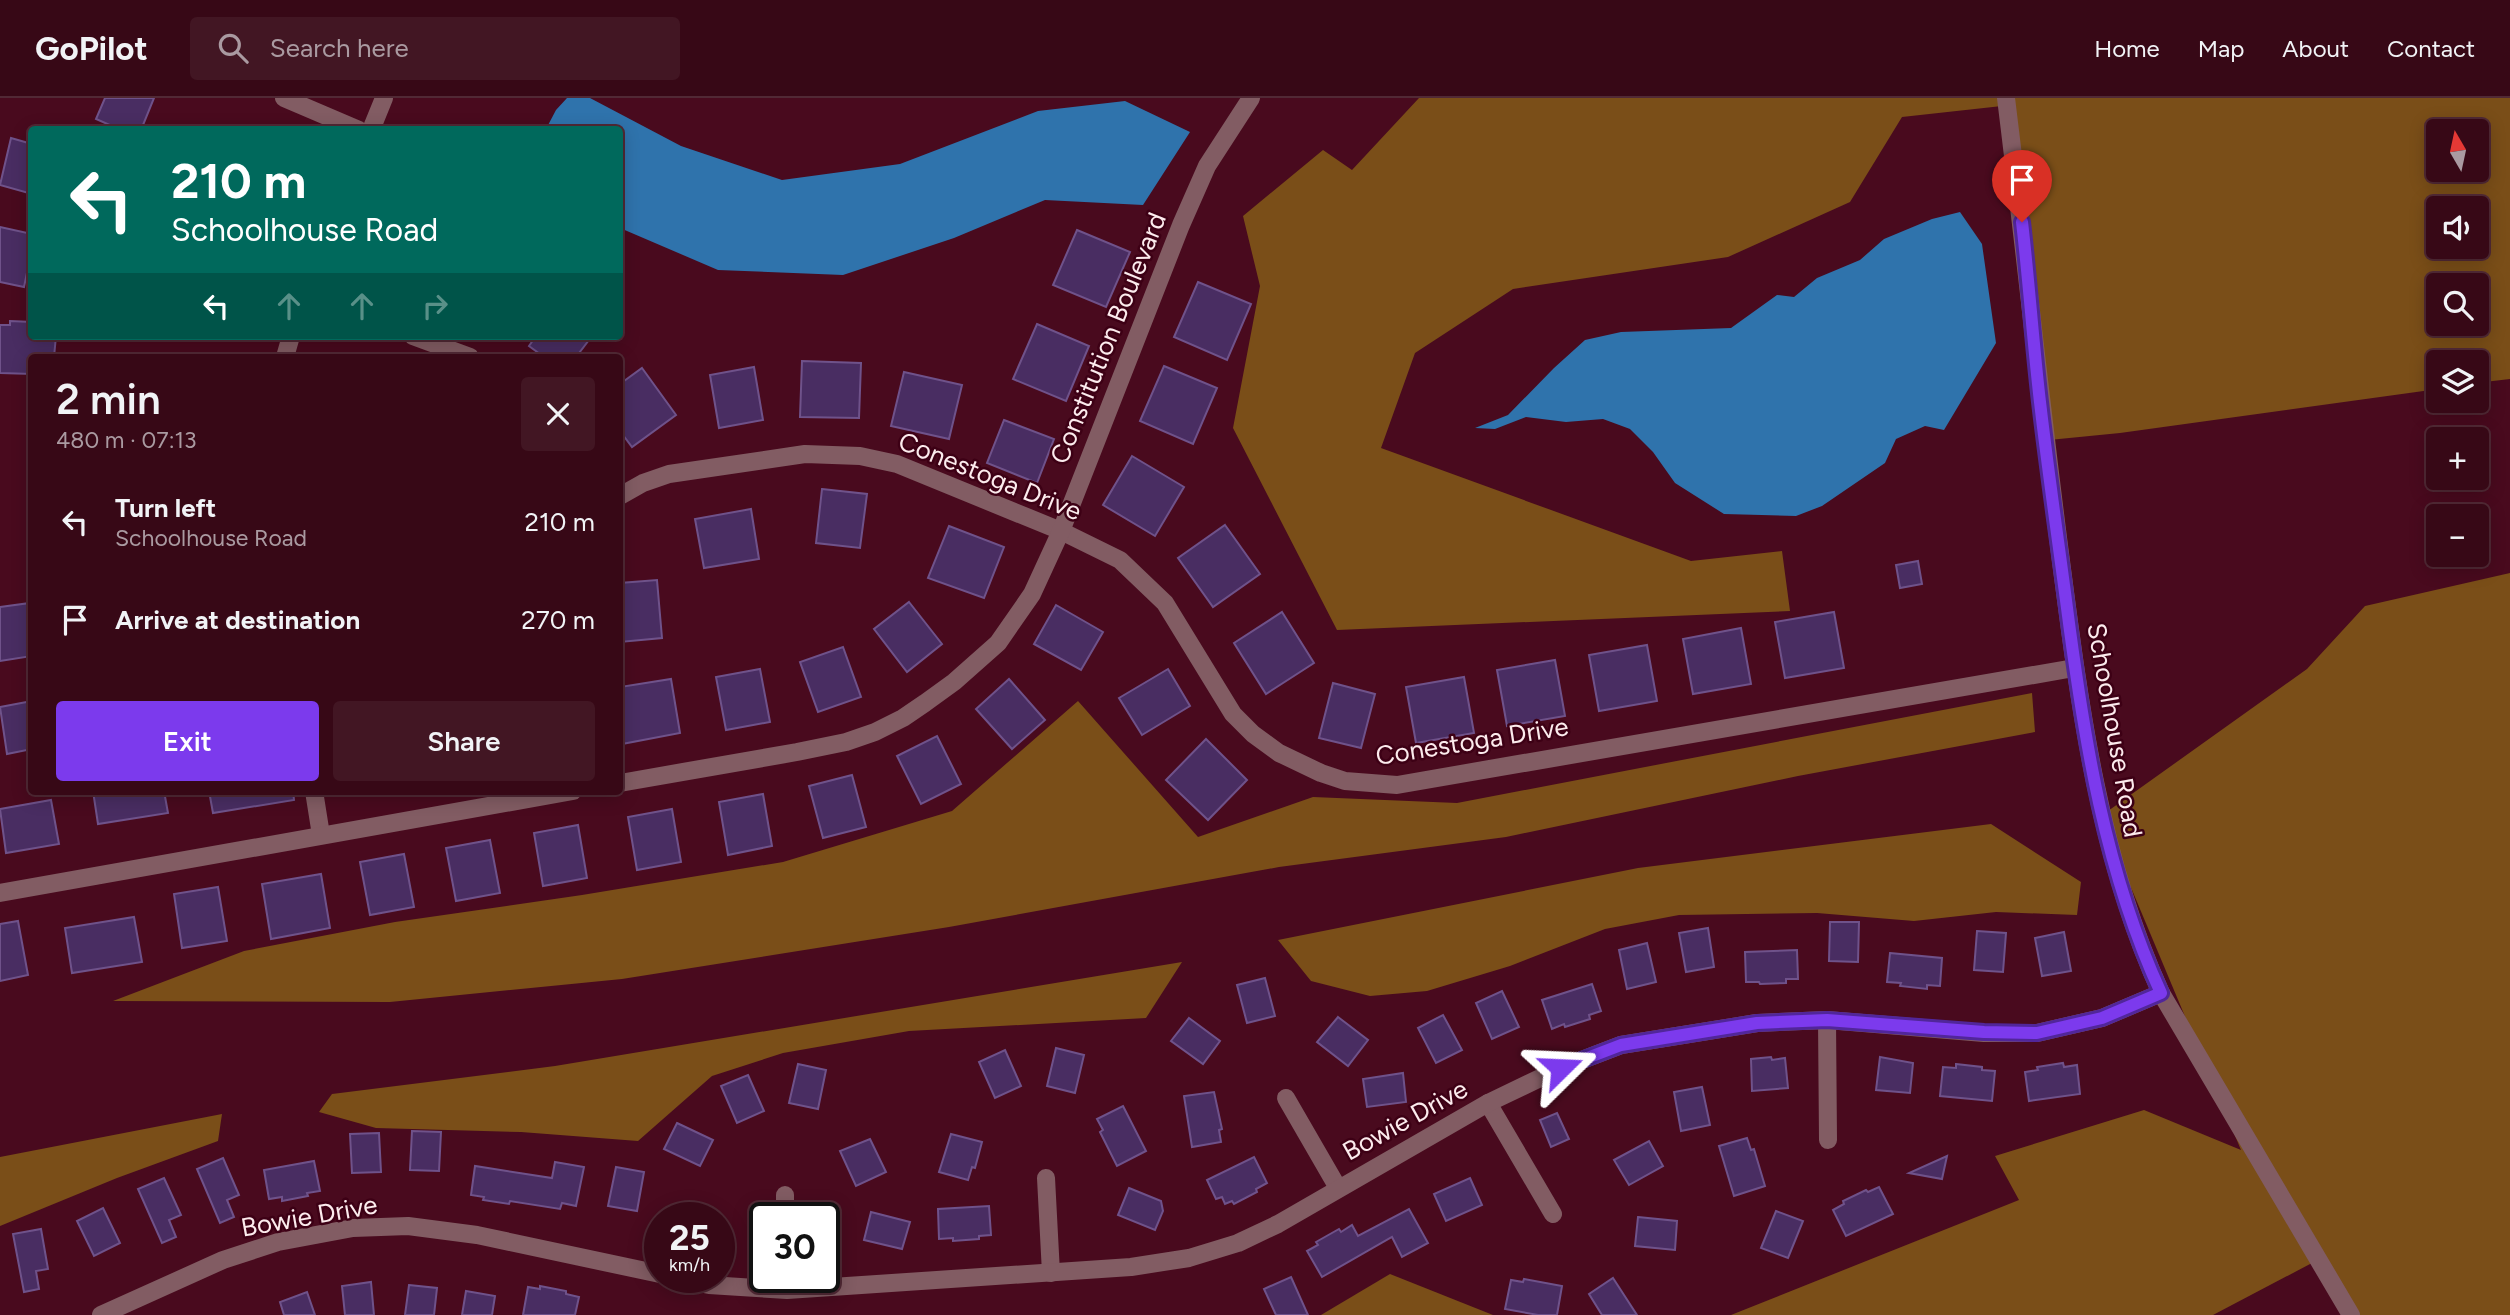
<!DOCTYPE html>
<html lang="en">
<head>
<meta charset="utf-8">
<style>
  body { margin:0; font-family:Figtree,sans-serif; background:#421623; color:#f1f3f6; height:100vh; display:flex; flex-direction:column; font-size:26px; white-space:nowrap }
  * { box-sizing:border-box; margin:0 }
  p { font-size:23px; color:#aa9aa1 }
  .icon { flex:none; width:38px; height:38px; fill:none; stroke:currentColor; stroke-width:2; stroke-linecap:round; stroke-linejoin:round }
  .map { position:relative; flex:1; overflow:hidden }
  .panel { position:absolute; left:28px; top:256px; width:595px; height:441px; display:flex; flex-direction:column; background:#370816; border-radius:7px; box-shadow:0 4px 18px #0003,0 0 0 2px #512935 }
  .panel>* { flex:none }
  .hud { position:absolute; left:28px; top:28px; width:595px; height:214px; border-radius:7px; box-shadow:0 4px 18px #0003,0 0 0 2px #512935; background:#00695c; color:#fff; overflow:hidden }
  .needle { width:46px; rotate:351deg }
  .controls { position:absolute; left:2426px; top:21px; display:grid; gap:14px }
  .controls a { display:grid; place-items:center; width:63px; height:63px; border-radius:7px; background:#370816; box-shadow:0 4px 18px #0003,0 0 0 2px #512935; font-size:35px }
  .speed { position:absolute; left:644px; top:1104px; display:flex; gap:14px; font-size:35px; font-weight:700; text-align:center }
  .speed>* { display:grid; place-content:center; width:91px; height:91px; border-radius:50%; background:#370816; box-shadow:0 4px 18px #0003,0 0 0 2px #512935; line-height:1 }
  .speed small { font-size:18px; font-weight:400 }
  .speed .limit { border:4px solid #111; border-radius:10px; background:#fff; color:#111 }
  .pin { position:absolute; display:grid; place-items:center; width:60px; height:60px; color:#fff; margin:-72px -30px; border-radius:50% 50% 50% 0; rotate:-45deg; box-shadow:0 0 7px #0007 }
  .pin .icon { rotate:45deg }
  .me { position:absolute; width:77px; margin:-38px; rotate:69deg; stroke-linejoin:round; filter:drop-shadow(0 0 5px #0008) }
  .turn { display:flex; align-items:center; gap:24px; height:147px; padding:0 28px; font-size:32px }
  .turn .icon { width:91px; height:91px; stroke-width:2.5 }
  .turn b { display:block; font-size:49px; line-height:60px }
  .lanes { display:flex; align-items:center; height:66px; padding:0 28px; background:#0003; justify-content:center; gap:35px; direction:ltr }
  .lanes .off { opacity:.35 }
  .round { display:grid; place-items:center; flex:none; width:74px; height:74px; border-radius:7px; background:#421623 }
  .overview { display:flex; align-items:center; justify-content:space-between; height:119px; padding:0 28px }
  h1 { font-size:42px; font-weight:600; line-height:52px }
  .cta { display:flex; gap:14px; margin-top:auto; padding:14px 28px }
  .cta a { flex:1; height:80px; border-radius:7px; background:#7c3aed; color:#fff; font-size:28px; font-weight:600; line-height:80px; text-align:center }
  .cta a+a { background:#421623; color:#f1f3f6 }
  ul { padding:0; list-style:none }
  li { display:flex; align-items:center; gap:21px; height:98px; padding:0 28px }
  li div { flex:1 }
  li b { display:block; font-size:26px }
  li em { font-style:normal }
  header { display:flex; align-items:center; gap:42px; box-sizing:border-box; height:98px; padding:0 35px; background:#370816; border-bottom:2px solid #512935 }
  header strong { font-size:33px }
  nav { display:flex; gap:38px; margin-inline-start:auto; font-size:24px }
  .search { width:490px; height:63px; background:#421623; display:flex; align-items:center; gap:18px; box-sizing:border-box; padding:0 24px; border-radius:7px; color:#aa9aa1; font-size:26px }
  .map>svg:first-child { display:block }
  .forest { fill:#7a4e18; fill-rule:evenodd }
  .water { fill:#2f73ac }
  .building { fill:#492d62; stroke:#6f528a; stroke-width:2 }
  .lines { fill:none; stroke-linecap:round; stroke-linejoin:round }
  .minor { stroke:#825c63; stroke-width:18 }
  .route-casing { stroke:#51269a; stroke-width:18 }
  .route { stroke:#7c3aed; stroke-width:12 }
  .labels { text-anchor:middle; stroke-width:5; stroke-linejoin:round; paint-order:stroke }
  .street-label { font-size:26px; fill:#fcebed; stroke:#3d0015 }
</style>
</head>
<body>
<header>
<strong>GoPilot</strong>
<div class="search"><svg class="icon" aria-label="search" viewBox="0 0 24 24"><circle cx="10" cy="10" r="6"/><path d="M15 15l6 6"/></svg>Search here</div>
<nav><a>Home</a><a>Map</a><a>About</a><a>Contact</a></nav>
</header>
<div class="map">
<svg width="2510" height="1217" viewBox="0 0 2510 1217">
  <rect width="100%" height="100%" fill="#490a1e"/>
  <g class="forest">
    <path d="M1419,0H2510V281L2476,285V264H2438V291L2120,335L2049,342L2002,8L1902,19L1850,104L1728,159L1513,191L1415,255L1381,350L1691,463L1782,453L1790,513L1337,532L1233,330L1260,188L1243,118L1323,52L1352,72ZM2438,33H2476V72H2438ZM2438,110H2476V149H2438ZM2438,187H2476V226H2438Z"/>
    <polygon points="2510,475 2510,1217 2349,1217 2312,1165 2213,1217 1731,1217 2019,1102 1995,1058 2144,1012 2241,1052 2101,718 2307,571 2365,508"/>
    <polygon points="2032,595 2035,634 1798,678 1506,739 1279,769 949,829 622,881 390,904 113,903 244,853 395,824 582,797 783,764 952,713 1078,603 1198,739 1313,699 1457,705"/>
    <polygon points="1991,726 2081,784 2077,817 1996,814 1914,823 1817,815 1679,817 1605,831 1510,868 1427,893 1370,898 1311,883 1278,842 1638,770"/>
    <polygon points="1182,864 1146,920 909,933 783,955 712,978 638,1043 521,1034 376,1030 319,1014 332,996 555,968"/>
    <polygon points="222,1016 218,1043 117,1080 0,1128 0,1059"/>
    <polygon points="1390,1176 1493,1217 1321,1217"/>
  </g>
  <g class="water">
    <polygon points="567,0 590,0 681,48 782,82 900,66 1038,13 1125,3 1190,34 1143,107 1045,102 954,140 843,177 718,172 620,130 620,32 546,31 556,12"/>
    <polygon points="1960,114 1982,146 1996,245 1944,332 1925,328 1896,341 1885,365 1822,408 1796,418 1724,416 1675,385 1653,354 1630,331 1603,321 1566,324 1526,319 1495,331 1475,330 1508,317 1554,270 1585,242 1621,234 1731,230 1777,197 1794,199 1817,180 1860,162 1884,141 1932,121"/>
  </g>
  <g class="building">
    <polygon points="105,0 154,0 141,32 121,32 96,21"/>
    <polygon points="11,40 32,46 32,96 0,87"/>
    <polygon points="0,129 32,136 32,151 24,189 0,184"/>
    <polygon points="1077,132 1130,154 1106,209 1053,187"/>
    <polygon points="1198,184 1251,206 1227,262 1174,239"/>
    <polygon points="10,223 32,224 32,238 56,238 54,259 32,259 32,276 0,275 0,227 10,227"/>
    <polygon points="1037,226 1089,248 1066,303 1013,281"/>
    <polygon points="536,238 592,238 576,259 544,259 529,248"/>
    <polygon points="802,263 861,265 859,320 800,319"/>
    <polygon points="1164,268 1217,290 1193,346 1140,323"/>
    <polygon points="754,269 763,322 719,330 710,277"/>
    <polygon points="642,270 676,317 632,349 620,333 620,286"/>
    <polygon points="904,274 962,287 949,341 891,328"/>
    <polygon points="1004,322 1054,341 1037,385 987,365"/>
    <polygon points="1132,358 1184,389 1155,438 1103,407"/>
    <polygon points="822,391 867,396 860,450 816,445"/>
    <polygon points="751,411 759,461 704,470 695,421"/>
    <polygon points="1225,427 1260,476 1213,509 1178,460"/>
    <polygon points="949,428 1004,449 984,500 928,480"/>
    <polygon points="1918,463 1922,486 1900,490 1896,467"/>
    <polygon points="657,482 662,540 620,544 620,485"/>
    <polygon points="909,504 942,546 907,574 874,531"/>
    <polygon points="30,505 32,558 0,563 0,509"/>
    <polygon points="1056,507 1103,534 1081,572 1034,546"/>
    <polygon points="1282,514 1314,565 1266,596 1234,545"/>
    <polygon points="1834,514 1844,570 1785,580 1775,524"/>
    <polygon points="1741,530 1751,586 1693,596 1683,541"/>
    <polygon points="1647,547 1657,603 1599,613 1589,557"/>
    <polygon points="843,549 861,599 818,614 800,564"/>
    <polygon points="1555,562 1565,618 1507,628 1497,572"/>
    <polygon points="760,571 770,624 726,632 716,579"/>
    <polygon points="1168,571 1190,608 1142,637 1119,600"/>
    <polygon points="1464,579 1474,635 1416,645 1406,589"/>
    <polygon points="671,581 680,635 622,646 620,629 620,589"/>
    <polygon points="1009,581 1045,622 1012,651 976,611"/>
    <polygon points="1333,585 1375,596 1361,650 1319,640"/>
    <polygon points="32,603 32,651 7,656 0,609"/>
    <polygon points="937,638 961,686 921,706 897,658"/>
    <polygon points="1206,641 1247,682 1208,722 1166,682"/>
    <polygon points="852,677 866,729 823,740 809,688"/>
    <polygon points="93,693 164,693 168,715 98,726"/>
    <polygon points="209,693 293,693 294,702 213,715"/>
    <polygon points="763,696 772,748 728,757 719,704"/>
    <polygon points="51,702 59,746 6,755 0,711"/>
    <polygon points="672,711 681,764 637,772 628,719"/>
    <polygon points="578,727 587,780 543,788 534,735"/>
    <polygon points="490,742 500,795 456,803 446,750"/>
    <polygon points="404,756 414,809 370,817 360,764"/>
    <polygon points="321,776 330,830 271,841 262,786"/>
    <polygon points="218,789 227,843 182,850 174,796"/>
    <polygon points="134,819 142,864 72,875 65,830"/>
    <polygon points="18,823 28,877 0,883 0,826"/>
    <polygon points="1830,824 1859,824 1858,864 1829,863"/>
    <polygon points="1708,830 1714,869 1686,874 1679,835"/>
    <polygon points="1977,833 2006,835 2003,874 1974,872"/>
    <polygon points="2064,834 2071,873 2042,878 2035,840"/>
    <polygon points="1647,845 1656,884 1627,891 1619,852"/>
    <polygon points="1797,852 1798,881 1786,881 1786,885 1760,886 1759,884 1746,884 1745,854"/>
    <polygon points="1890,855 1942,860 1940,888 1927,887 1927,891 1900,888 1901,885 1887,884"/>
    <polygon points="1265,880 1275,918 1247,925 1237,887"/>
    <polygon points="1592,886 1601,913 1589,917 1590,921 1565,929 1564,926 1552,931 1542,902"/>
    <polygon points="1502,893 1519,929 1492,941 1476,905"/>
    <polygon points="1443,917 1462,952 1436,965 1418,930"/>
    <polygon points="1338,919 1368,942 1348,968 1317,944"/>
    <polygon points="1189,920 1220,943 1203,966 1171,943"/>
    <polygon points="1056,950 1084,957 1075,995 1047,988"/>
    <polygon points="1005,952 1021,988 995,1000 979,964"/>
    <polygon points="1771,959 1772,962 1785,960 1788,990 1752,993 1751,961"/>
    <polygon points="1880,959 1913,965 1910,995 1876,992"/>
    <polygon points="2063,965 2064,969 2077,967 2080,996 2029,1003 2025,974 2038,972 2037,969"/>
    <polygon points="798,966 826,972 818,1011 789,1005"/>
    <polygon points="1956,966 1982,969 1982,972 1995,973 1992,1003 1940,998 1943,969 1956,970"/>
    <polygon points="1403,975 1406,1004 1367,1009 1363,981"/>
    <polygon points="748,977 764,1013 737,1025 721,988"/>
    <polygon points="1702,989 1710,1027 1681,1033 1674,994"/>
    <polygon points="1214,994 1222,1031 1219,1032 1221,1044 1192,1049 1184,998"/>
    <polygon points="1123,1008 1146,1053 1117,1068 1100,1034 1103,1032 1097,1021"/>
    <polygon points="1557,1015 1569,1041 1551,1049 1540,1022"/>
    <polygon points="677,1025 713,1042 700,1068 664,1051"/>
    <polygon points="412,1033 441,1034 439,1073 410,1072"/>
    <polygon points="379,1035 381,1074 352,1075 350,1036"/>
    <polygon points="951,1036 982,1044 975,1070 972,1069 968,1082 939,1074"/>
    <polygon points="1747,1040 1751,1052 1754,1051 1765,1088 1734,1098 1719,1048"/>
    <polygon points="870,1041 886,1074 856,1088 840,1053"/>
    <polygon points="1649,1043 1663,1068 1629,1087 1614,1062"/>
    <polygon points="1947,1058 1942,1081 1909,1075"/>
    <polygon points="1254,1059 1267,1085 1256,1091 1257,1094 1234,1106 1232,1103 1225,1106 1222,1099 1216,1101 1207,1082"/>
    <polygon points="223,1060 239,1097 227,1102 234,1119 220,1125 197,1071"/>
    <polygon points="314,1063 320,1093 307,1095 308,1098 282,1103 282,1099 269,1101 264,1072"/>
    <polygon points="555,1064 584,1069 576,1108 562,1105 560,1111 510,1103 509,1106 483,1102 484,1099 471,1097 475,1068 552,1080"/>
    <polygon points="616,1069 644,1074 637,1113 608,1108"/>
    <polygon points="164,1080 181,1117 169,1122 176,1139 162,1145 138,1091"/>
    <polygon points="1470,1080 1482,1107 1446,1123 1434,1096"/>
    <polygon points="1879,1089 1893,1116 1846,1138 1833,1112 1844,1106 1843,1103 1866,1092 1868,1094"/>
    <polygon points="1129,1090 1161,1103 1163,1113 1155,1132 1118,1117"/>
    <polygon points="989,1108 991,1137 979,1138 979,1141 953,1143 953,1140 939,1141 938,1111"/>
    <polygon points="103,1110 120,1145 94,1158 77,1123"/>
    <polygon points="1409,1111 1428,1145 1402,1159 1392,1139 1322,1179 1307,1153 1318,1147 1316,1144 1339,1131 1341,1134 1352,1127 1358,1138"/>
    <polygon points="1776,1113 1803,1123 1788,1160 1761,1150"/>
    <polygon points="871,1114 910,1124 902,1151 864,1142"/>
    <polygon points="1638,1119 1677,1123 1675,1152 1635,1148"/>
    <polygon points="41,1131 48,1171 36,1173 39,1191 24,1194 13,1136"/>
    <polygon points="1291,1179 1308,1217 1276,1217 1264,1191"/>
    <polygon points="1613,1180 1637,1217 1602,1217 1589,1196"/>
    <polygon points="1524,1181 1562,1188 1557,1217 1538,1217 1505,1211 1511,1182 1523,1184"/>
    <polygon points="371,1184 374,1217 345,1217 342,1188"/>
    <polygon points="409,1187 437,1190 434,1217 405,1217"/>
    <polygon points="540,1188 566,1193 566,1196 579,1199 575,1217 523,1217 528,1189 540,1191"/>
    <polygon points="466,1193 495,1198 492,1217 462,1217"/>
    <polygon points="307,1194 315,1217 284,1217 280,1204"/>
  </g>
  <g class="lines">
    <g class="minor">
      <polyline points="284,0 359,32"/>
      <path d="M2006,0C2025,154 2041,309 2061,463C2080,610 2099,759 2161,895L2351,1217"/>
      <polyline points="371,32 384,0"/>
      <polyline points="413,238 470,259"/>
      <polyline points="285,259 291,238"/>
      <polyline points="620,398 643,385 669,376 805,356 860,358 897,366 1061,433 1120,462 1165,505 1233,616 1253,636 1279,655 1321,675 1345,683 1397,687 2074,570"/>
      <polyline points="620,685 797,654 846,644 875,634 903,620 925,605 954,584 998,545 1032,496 1061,433 1181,127 1207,68 1251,0"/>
      <polyline points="314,693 321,737"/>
      <polyline points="0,795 573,693"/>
      <polyline points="1827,922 1828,1042"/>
      <polyline points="1286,1000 1338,1090"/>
      <polyline points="1488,1005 1553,1116"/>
      <polyline points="1046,1080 1051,1175"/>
      <polyline points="785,1097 785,1120"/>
      <polyline points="674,1180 709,1187 787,1192 1131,1169 1189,1160 1238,1145 1278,1126 1488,1005 1561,970 1621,947 1757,925 1827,922 1984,935 2037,935 2102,920 2161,895"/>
      <polyline points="101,1217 223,1162 278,1144 353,1130 408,1128 477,1137 660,1176"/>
    </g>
  </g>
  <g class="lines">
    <g class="route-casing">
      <path id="route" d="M1561,970L1621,947L1757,925L1827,922L1984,934L2037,935L2102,920L2161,895C2105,774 2084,641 2067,510C2058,441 2048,373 2040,304C2033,244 2029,184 2022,124"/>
    </g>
    <use href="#route" class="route"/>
  </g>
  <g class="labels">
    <g class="street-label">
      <text transform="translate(1108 240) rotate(-68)" y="9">Constitution Boulevard</text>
      <text transform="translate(990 378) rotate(22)" y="9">Conestoga Drive</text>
      <text transform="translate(2115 632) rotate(80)" y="9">Schoolhouse Road</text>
      <text transform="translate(1472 643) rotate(-9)" y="9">Conestoga Drive</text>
      <text transform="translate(1405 1022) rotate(-29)" y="9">Bowie Drive</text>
      <text transform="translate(309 1118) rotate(-10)" y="9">Bowie Drive</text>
    </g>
  </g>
</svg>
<div class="controls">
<a><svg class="needle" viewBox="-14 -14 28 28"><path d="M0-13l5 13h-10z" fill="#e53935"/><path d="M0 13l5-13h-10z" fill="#aa9aa1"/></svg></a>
<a><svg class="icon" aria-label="sound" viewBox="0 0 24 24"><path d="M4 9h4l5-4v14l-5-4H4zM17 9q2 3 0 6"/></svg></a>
<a><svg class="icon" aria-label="search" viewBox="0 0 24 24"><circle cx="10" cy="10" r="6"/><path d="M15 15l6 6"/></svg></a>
<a><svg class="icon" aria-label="layers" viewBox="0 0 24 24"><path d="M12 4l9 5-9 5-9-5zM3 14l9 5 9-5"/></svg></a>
<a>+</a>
<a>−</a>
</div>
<div class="speed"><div>25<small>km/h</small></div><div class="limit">30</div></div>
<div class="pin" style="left:2022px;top:124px;background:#d93025"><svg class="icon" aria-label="arrive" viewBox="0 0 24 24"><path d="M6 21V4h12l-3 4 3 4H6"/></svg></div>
<svg class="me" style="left:1561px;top:970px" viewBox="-20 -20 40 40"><path d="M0-17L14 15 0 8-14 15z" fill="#7c3aed" stroke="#fff" stroke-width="4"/></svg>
<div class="hud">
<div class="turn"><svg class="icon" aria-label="left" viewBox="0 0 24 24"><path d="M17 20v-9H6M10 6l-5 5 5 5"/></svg><div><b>210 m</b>Schoolhouse Road</div></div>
<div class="lanes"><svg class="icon" aria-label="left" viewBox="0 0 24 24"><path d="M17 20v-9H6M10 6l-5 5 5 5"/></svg><svg class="icon off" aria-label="ahead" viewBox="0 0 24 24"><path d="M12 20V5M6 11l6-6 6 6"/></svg><svg class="icon off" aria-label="ahead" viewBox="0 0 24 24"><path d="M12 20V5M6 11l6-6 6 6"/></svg><svg class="icon off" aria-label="right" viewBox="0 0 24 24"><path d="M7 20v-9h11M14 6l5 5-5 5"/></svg></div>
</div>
<section class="panel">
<div class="overview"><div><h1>2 min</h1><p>480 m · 07:13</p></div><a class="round"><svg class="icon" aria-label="close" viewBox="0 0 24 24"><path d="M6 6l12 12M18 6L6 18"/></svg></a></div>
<ul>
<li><svg class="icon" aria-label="left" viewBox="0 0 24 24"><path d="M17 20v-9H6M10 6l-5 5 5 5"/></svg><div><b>Turn left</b><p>Schoolhouse Road</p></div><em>210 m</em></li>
<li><svg class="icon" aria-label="arrive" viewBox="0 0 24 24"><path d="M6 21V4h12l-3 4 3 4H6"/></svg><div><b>Arrive at destination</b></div><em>270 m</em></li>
</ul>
<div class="cta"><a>Exit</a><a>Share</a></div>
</section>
</div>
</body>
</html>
